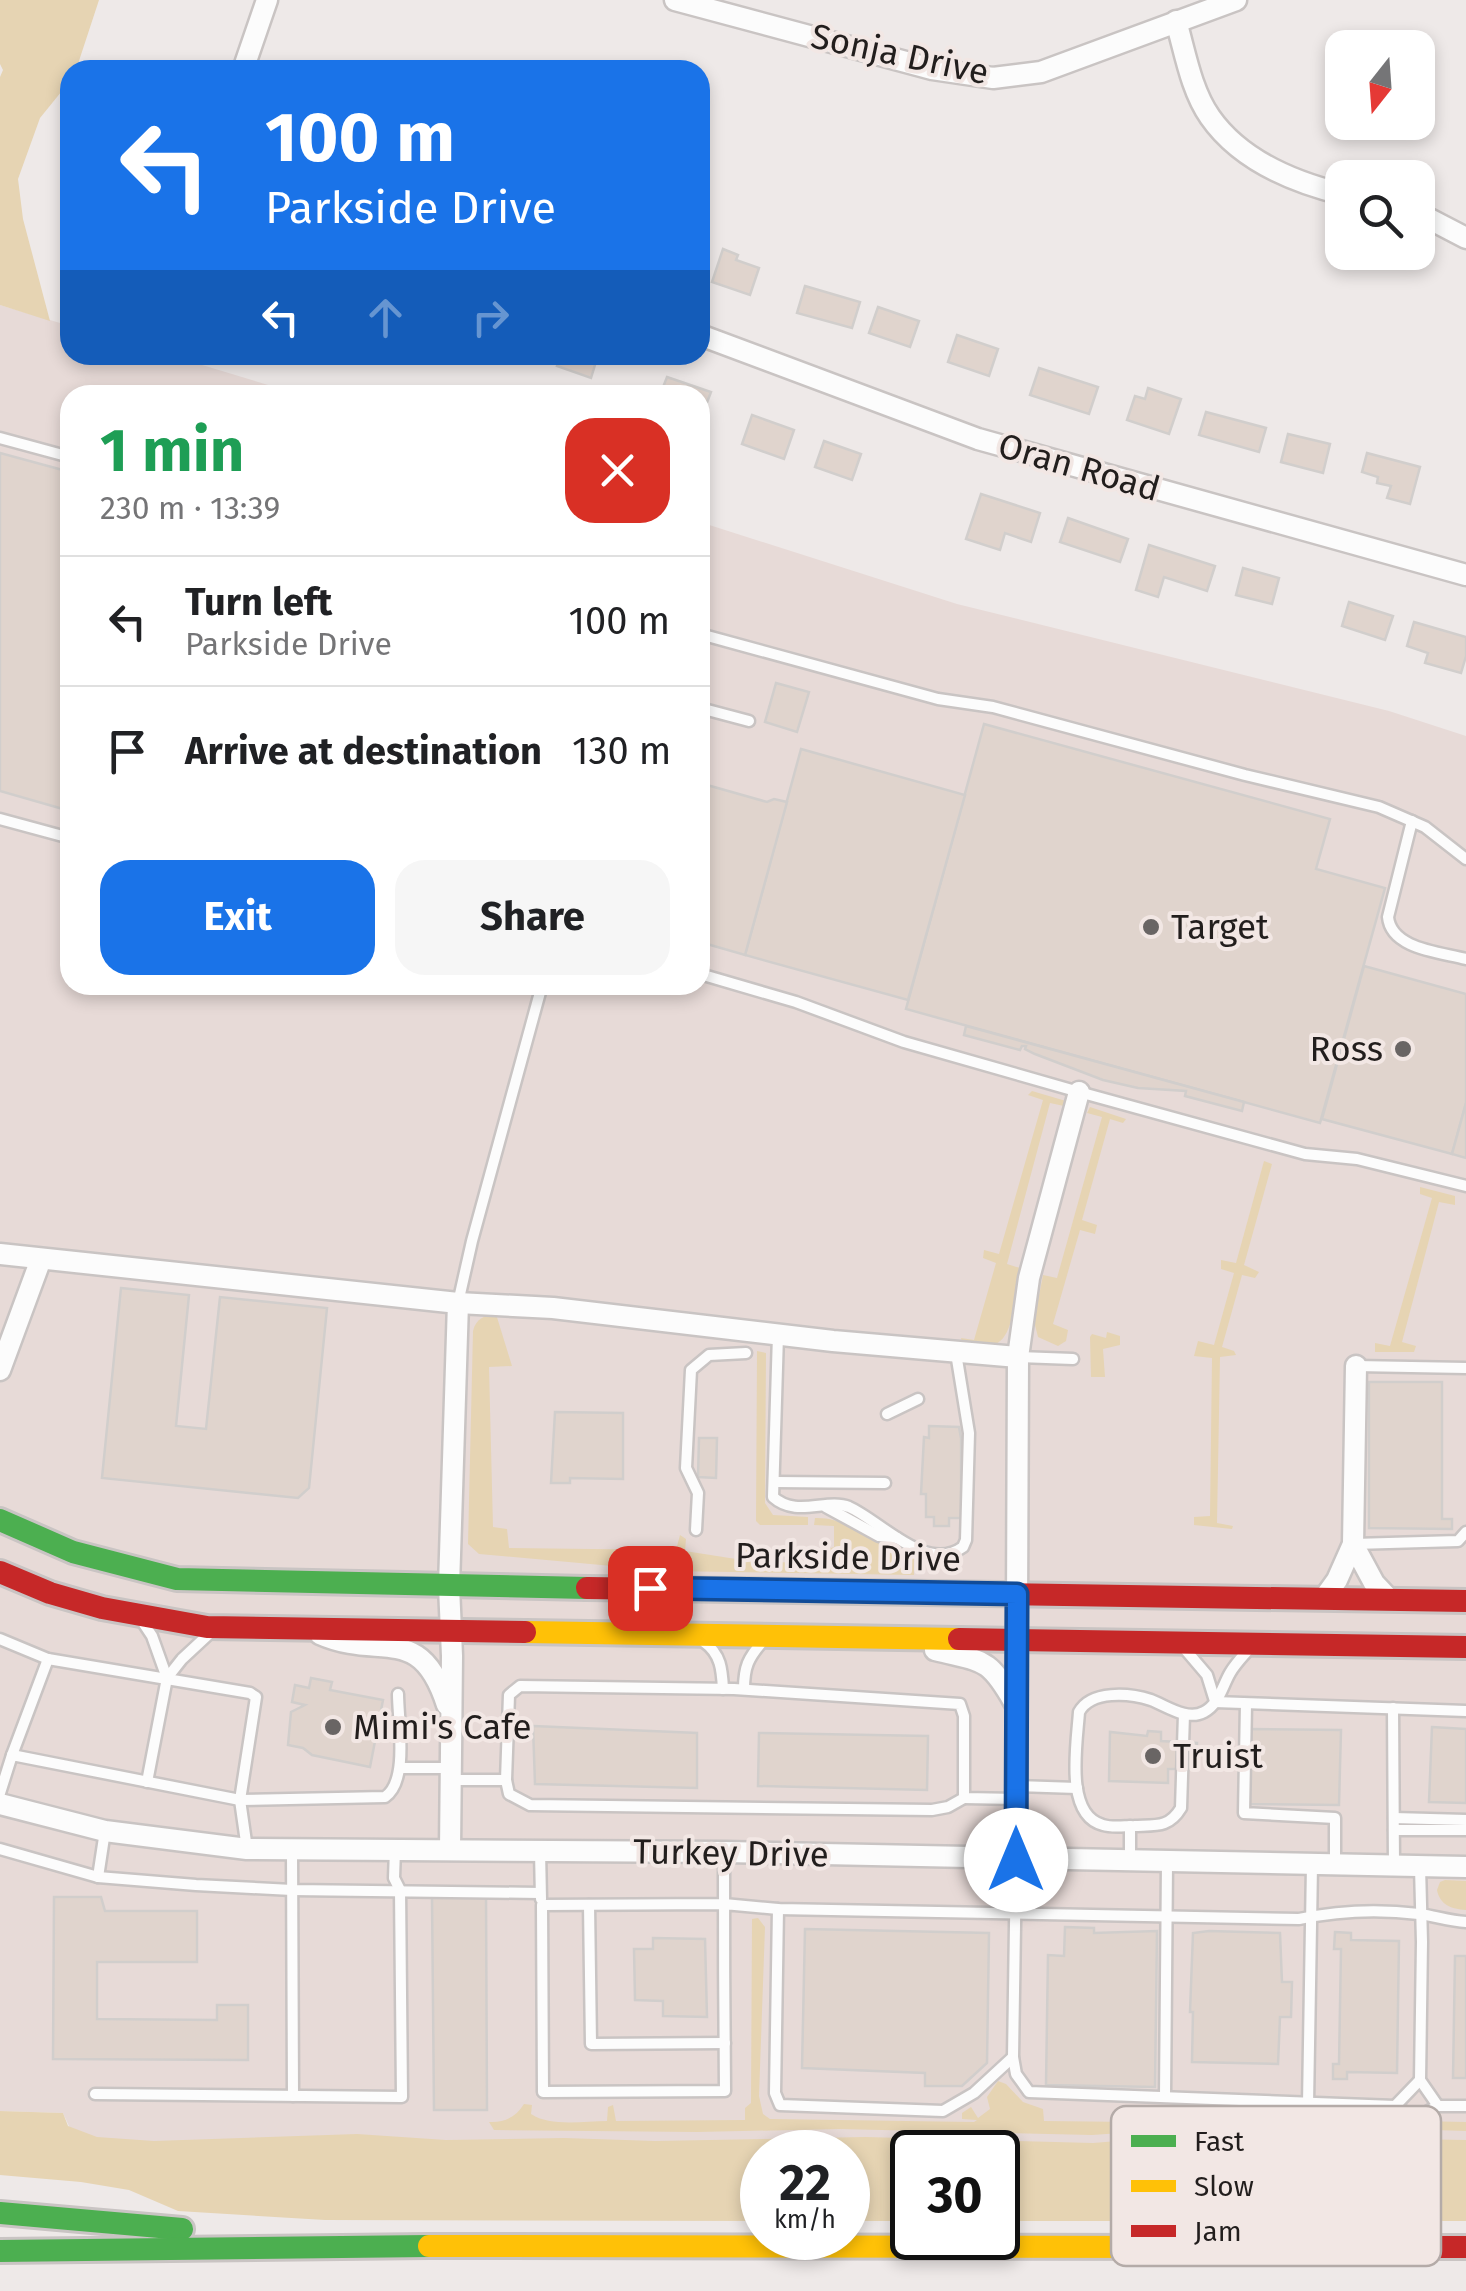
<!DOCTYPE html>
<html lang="en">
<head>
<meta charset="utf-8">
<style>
  body { margin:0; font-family:"Fira Sans",sans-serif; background:#f6f6f6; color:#202124; height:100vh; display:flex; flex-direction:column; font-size:38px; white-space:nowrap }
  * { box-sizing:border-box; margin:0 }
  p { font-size:32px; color:#757577 }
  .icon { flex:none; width:55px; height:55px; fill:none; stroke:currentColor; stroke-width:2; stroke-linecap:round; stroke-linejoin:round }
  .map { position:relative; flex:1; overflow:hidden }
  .side { position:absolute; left:60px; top:385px; width:650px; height:610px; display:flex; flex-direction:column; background:#fff; border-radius:30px; box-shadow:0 5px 15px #0003 }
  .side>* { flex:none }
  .hud { position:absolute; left:60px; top:60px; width:650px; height:305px; border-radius:30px; box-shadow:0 5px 15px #0003; background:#1a73e8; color:#fff; overflow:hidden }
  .needle { width:65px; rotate:197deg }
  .tools { position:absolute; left:1325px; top:30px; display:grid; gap:20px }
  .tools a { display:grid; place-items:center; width:110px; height:110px; border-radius:20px; background:#fff; box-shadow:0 5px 15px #0003; font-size:50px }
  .speed { position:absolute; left:740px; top:2130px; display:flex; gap:20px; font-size:50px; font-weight:700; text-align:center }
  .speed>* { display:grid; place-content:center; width:130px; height:130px; border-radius:50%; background:#fff; box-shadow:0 5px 15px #0003; line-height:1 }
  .speed small { font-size:25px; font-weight:400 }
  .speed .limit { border:5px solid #111; border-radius:15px; background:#fff; color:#111 }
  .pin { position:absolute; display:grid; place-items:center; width:85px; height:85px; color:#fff; margin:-42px; border-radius:20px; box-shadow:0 5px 15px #0006 }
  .me { position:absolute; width:110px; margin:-55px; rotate:0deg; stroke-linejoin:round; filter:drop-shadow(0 0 8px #0008) }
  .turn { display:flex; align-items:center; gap:35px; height:210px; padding:0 40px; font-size:45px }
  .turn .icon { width:130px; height:130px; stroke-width:2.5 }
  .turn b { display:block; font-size:70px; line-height:85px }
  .lanes { display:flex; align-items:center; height:95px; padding:0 40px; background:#0003; justify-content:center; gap:50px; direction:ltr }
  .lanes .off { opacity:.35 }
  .round { display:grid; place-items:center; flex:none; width:105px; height:105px; border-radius:30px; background:#f6f6f6 }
  .head { display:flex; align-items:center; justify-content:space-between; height:170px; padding:0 40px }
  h1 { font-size:60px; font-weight:700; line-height:75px; color:#1e9e55 }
  .cta { display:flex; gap:20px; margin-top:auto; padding:20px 40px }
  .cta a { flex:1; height:115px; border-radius:30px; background:#1a73e8; color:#fff; font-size:40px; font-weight:700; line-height:115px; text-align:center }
  .cta a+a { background:#f6f6f6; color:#202124 }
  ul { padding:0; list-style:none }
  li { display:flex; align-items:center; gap:30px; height:130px; padding:0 40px; border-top:2px solid #e0e0e0 }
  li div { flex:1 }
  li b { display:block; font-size:38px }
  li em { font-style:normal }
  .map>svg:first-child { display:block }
  .built { fill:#e7dad7 }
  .green { fill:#e6d4b3 }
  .building { fill:#e0d4cd; stroke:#d1cecc; stroke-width:2.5 }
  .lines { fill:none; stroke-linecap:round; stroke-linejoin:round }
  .lane-casing { stroke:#c9c4c3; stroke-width:15 }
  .street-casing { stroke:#c9c4c3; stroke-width:25 }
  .fast-casing { stroke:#c9c4c3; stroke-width:28 }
  .slow-casing { stroke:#c9c4c3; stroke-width:28 }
  .jam-casing { stroke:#c9c4c3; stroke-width:28 }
  .lane { stroke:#fcfcfc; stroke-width:10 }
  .street { stroke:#fcfcfc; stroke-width:20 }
  .fast { stroke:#4caf50; stroke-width:22 }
  .slow { stroke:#ffc107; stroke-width:22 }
  .jam { stroke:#c62828; stroke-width:22 }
  .route-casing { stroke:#114b97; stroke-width:25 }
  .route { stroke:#1a73e8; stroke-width:18 }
  .poi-dot { fill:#696564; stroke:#f2e7e4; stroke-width:4 }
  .labels { text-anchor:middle; stroke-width:8; stroke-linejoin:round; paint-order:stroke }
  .street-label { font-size:35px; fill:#221e1d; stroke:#f2e7e4 }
  .poi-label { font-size:35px; fill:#221e1d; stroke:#f2e7e4; text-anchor:start }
  .key { fill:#f2e7e4; stroke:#b4aba8; stroke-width:2.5 }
  .key-label { font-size:28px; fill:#221e1d }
</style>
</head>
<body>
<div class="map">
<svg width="1466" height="2291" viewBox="0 0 1466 2291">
  <rect width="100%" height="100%" fill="#eee9e8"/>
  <polygon class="built" points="0,305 70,326 70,355 169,355 301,395 70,395 70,985 700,985 700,522 957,604 1389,711 1466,736 1466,2148 79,2148 63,2113 0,2111"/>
  <g class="green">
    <polygon points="0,0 99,0 76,70 70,70 70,81 40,118 18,179 23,219 50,321 0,305 0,77 3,70 0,64"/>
    <path d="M1032,1091L1066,1101L1064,1106L1050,1103L1007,1264L1020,1268C1016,1287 1015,1338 995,1344C986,1347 971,1343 962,1342L961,1338L974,1340L996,1263L983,1258L984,1250L999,1254L1043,1100L1028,1095Z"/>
    <polygon points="1090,1107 1126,1119 1123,1123 1110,1119 1082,1220 1097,1225 1095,1234 1080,1230 1053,1324 1068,1330 1066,1341 1058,1346 1038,1337 1034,1321 1043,1275 1057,1278 1102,1117 1087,1113"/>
    <polygon points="1264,1161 1272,1164 1244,1265 1259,1272 1255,1278 1242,1275 1222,1347 1234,1351 1236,1355 1220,1357 1217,1523 1233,1526 1232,1529 1194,1525 1194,1517 1210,1516 1212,1358 1194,1356 1198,1341 1214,1345 1234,1273 1221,1269 1221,1260 1236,1263"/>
    <polygon points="1420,1187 1455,1196 1455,1205 1439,1202 1402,1342 1416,1346 1414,1352 1375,1352 1375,1343 1390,1346 1432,1198 1420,1194"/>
    <path d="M496,1314L512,1366L489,1367L493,1527L507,1529L509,1548L676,1550L680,1535L686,1539L685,1551L736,1559L740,1546L758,1545L766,1549V1562L824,1563L825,1550L834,1547V1526L814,1525L815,1518C843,1517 858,1534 882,1544C892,1548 904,1548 914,1552V1575L667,1571L479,1554L468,1544L473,1331C476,1319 484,1315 496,1314Z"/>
    <polygon points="1107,1332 1120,1336 1120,1345 1103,1349 1105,1377 1091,1377 1090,1337 1092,1334 1106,1338"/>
    <polygon points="757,1351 766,1353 765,1503 773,1515 808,1517 808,1525 760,1525 756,1521"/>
    <path d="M1445,1880L1466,1881V1910C1451,1909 1440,1905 1437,1890L1440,1882Z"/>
    <path d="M758,1918L765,1927L759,2096L763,2114L770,2119L974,2122L977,2120L962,2119V2113L971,2107L978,2118L990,2109L987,2097L998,2081L1006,2084L1023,2102L1043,2109L1044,2121L1133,2122L1134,2111L1155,2109L1158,2122H1190V2113L1215,2117L1466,2122V2131L1310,2126L1195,2128L1092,2135L840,2129L697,2132L494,2130L489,2122C504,2123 516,2117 524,2104L532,2105L531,2114C550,2127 584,2121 607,2121L608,2107L613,2105L616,2121L745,2120V2108L751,2103L752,1919Z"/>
    <polygon points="0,2111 63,2113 68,2126 97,2137 154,2141 357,2134 446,2140 564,2138 655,2141 865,2137 1093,2143 1191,2135 1466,2140 1466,2221 998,2221 998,2152 912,2152 912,2221 848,2221 848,2152 762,2152 762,2221 325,2220 178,2211 129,2190 81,2182 0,2175"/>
  </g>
  <g class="building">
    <polygon points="723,249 738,255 736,260 759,268 750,295 712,282"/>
    <polygon points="805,286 860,302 852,328 797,313"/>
    <polygon points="878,307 919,321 910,347 869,333"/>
    <polygon points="957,335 998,349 989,376 948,362"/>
    <polygon points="561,355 598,355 591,378 557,366"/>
    <polygon points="1039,368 1098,387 1089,414 1030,395"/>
    <polygon points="667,377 711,392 701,418 700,395 660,395"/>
    <polygon points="1148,388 1181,399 1169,434 1127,420 1135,396 1145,399"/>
    <polygon points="1206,412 1266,428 1259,452 1199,435"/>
    <polygon points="752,415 794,430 784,459 742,444"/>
    <polygon points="1288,434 1330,444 1323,473 1281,462"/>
    <polygon points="824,441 861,454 852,480 815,467"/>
    <polygon points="0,453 70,472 70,811 0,791"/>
    <polygon points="1367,453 1420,467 1410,504 1387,498 1391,486 1377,483 1378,477 1362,472"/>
    <polygon points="981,494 1040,513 1031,542 1005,533 1000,550 966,539"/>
    <polygon points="1068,518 1128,539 1120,562 1060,542"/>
    <polygon points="1149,545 1215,566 1207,591 1164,577 1158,597 1136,590"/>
    <polygon points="1243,568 1279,578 1272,604 1236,595"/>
    <polygon points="1349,602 1393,616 1385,640 1342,626"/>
    <polygon points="1414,622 1466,637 1466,656 1461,673 1425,663 1428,653 1407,646"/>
    <polygon points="776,683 809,692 797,732 765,722"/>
    <polygon points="984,724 1330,819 1316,869 1385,888 1320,1123 906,1009"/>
    <polygon points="801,749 965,795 908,1000 745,955"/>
    <polygon points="700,783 767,802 774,799 787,802 745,955 700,942"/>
    <polygon points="1364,966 1466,994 1466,1103 1452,1154 1322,1119"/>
    <polygon points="966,1026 1244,1102 1242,1111 1185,1096 1186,1091 1138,1088 1103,1080 1035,1054 1025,1049 1026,1046 1022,1046 1020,1050 964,1035"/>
    <polygon points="1466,1103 1466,1158 1452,1154"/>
    <polygon points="121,1288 189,1295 176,1426 206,1429 220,1297 327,1308 309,1488 298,1498 102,1478"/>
    <polygon points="1369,1382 1442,1382 1442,1519 1452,1519 1452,1529 1369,1528"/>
    <polygon points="555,1412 623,1413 623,1479 570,1478 570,1483 551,1483"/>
    <polygon points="929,1426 959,1427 961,1438 961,1518 949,1518 949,1526 934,1526 934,1517 926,1517 926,1494 921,1494 924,1437 929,1438"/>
    <polygon points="699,1438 717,1438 716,1478 698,1477"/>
    <polygon points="311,1678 332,1682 330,1690 383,1700 370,1767 312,1755 303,1748 288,1745 291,1712 305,1705 292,1702 295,1685 309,1688"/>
    <polygon points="533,1726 697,1733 697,1788 535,1784"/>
    <polygon points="1432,1727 1466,1729 1466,1803 1429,1802"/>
    <polygon points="1247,1729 1341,1730 1339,1805 1248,1804"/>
    <polygon points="1148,1731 1161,1732 1161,1741 1197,1743 1197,1769 1168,1769 1168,1783 1109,1781 1110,1732 1147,1736"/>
    <polygon points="759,1733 928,1736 927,1790 758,1786"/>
    <polygon points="432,1896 486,1896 487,2110 434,2110"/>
    <polygon points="54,1897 101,1897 105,1911 197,1911 197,1962 97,1962 97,2019 217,2020 217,2005 248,2005 248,2060 53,2059"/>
    <polygon points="1065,1927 1094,1928 1094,1933 1157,1931 1155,2087 1046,2085 1048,1955 1064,1956"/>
    <polygon points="805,1929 989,1933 987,2063 962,2086 925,2086 925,2073 802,2068"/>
    <polygon points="1209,1931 1280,1933 1282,1982 1292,1982 1291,2017 1280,2017 1278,2064 1192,2062 1193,2012 1190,2012 1193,1933"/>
    <polygon points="1335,1932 1351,1933 1351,1940 1399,1941 1397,2073 1347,2072 1347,2079 1333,2079 1333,2064 1339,2064 1341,1949 1334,1949"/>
    <polygon points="653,1938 705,1939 707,2017 663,2016 663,2001 635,2000 634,1949 653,1949"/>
    <polygon points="1455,1956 1466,1956 1466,2078 1453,2078"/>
  </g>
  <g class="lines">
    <g class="lane-casing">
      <g id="lane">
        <polyline points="0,438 70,457"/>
        <polyline points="700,634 938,699 993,707 1245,775 1379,807 1425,827 1466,859"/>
        <polyline points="700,708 749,721"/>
        <polyline points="0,819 70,838"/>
        <path d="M1412,821L1388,917C1391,949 1440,952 1466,959"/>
        <polyline points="700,974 796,1002 904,1042 1079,1092 1305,1154 1357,1159 1466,1186"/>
        <polyline points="458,1303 472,1241 542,985"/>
        <path d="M778,1335L773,1497C796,1518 827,1498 849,1507C881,1521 926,1574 963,1547L966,1540L969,1433L956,1353"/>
        <polyline points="1019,1357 1073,1359"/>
        <polyline points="1356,1366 1466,1368"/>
        <polyline points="887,1414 918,1399"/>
        <polyline points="776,1482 885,1483"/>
        <polyline points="826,1507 879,1536 897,1538"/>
        <polyline points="696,1530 698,1493 686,1468 691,1370 709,1355 746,1353"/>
        <polyline points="1354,1544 1458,1541 1466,1532"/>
        <polyline points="144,1624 152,1636 167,1678"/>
        <polyline points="0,1639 48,1659 250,1693 256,1697 240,1800 247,1849"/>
        <path d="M704,1642C721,1654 722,1670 723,1689"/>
        <polyline points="1184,1648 1207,1675 1215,1701"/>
        <path d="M744,1689C744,1667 748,1658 763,1641"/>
        <polyline points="1215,1702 1466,1711"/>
        <polyline points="1246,1704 1244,1813 1335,1818 1335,1865"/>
        <polyline points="1393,1708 1394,1865"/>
        <path d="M1184,1714L1181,1808C1169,1828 1156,1825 1134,1826C1124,1826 1112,1828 1103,1825C1064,1815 1077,1743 1079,1712C1091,1690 1129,1693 1151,1700C1167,1706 1187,1721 1204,1712C1219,1704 1222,1687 1230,1673C1235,1664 1243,1656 1250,1648"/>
        <polyline points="12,1755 48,1659"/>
        <polyline points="400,1768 451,1768"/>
        <polyline points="451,1780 506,1780 509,1695 520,1686 734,1689 960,1704 964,1716 964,1798 1017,1799"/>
        <polyline points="506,1780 509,1794 530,1805 932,1810 948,1807 964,1798"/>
        <polyline points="147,1782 167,1678 182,1659 210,1633"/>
        <polyline points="1017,1786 1077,1788"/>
        <path d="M0,1793L12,1755L240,1800L385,1797C409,1781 398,1721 398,1694"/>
        <polyline points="1394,1818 1466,1820"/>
        <polyline points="1394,1830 1466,1830"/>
        <polyline points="0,1849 98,1877 196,1885 292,1890 540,1893"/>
        <polyline points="292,1850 293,2096"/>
        <polyline points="540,1851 541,1899"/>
        <path d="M724,1853C724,1932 724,2012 725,2091L543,2092L542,1905L724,1904L778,1909L1299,1919C1337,1911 1379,1909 1419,1914C1435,1916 1449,1921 1466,1922"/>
        <polyline points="1016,1860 1013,2057 1016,2074 1029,2092 1395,2106 1405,2112 1421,2115 1438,2106 1466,2106"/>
        <polyline points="1130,1861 1130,1826"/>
        <polyline points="1420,1867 1422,1942 1420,2080 1438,2106"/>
        <polyline points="98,1877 105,1831"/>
        <polyline points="589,1905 591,2044 725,2043"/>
        <polyline points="778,1909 775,2093 780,2105 943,2111 974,2093 1013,2057"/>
        <polyline points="95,2094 402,2097 400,1890 394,1878 395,1849"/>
        <polyline points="1165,2096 1167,1863"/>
        <polyline points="1308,2104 1312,1865"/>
        <polyline points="1395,2106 1420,2080"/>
      </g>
    </g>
    <g class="street-casing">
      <g id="street">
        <polyline points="675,0 932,69 993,78 1041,72 1236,0"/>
        <path d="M1176,21C1185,52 1191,90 1210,117C1240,160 1293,182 1342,194"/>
        <polyline points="243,70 267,0"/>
        <polyline points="1418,213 1466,238"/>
        <polyline points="700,335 978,439 1466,575"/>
        <polyline points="0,1254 458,1303 553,1308 833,1341 1018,1357"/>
        <polyline points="0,1370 41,1259"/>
        <polyline points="1353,1544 1374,1583 1390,1600"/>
        <polyline points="1324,1598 1337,1580 1353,1544 1356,1366"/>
        <path d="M320,1634C381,1661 420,1621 447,1705"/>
        <path d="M935,1650C982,1662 988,1656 1014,1702"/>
        <polyline points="0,1804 105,1831 247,1849 724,1852 1466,1867"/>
        <polyline points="450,1849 452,1656 449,1586 458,1303"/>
        <polyline points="1016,1860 1018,1357 1029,1278 1079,1092"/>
      </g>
    </g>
    <g class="fast-casing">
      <g id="fast">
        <polyline points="0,1520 73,1552 177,1579 587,1588"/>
        <polyline points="0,2213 182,2229"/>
        <polyline points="0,2251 429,2246"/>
      </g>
    </g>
    <g class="slow-casing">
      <g id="slow">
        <polyline points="525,1632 959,1639"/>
        <polyline points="429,2246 1186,2247"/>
      </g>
    </g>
    <g class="jam-casing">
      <g id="jam">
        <polyline points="0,1572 50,1593 102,1608 207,1627 525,1632"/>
        <polyline points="587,1588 1466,1601"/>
        <polyline points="959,1639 1466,1647"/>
        <polyline points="1186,2247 1466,2247"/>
      </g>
    </g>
    <use href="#lane" class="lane"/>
    <use href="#street" class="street"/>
    <use href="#fast" class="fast"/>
    <use href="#slow" class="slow"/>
    <use href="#jam" class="jam"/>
  </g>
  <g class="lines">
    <g class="route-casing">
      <polyline id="route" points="650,1588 1017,1594 1016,1860"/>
    </g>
    <use href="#route" class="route"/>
  </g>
  <g class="poi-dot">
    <circle cx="1151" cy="927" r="10"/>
    <circle cx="1403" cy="1049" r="10"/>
    <circle cx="333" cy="1727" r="10"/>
    <circle cx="1153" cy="1756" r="10"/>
  </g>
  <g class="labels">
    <g class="street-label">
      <text transform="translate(900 54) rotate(12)" y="12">Sonja Drive</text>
      <text transform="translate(1079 467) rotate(16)" y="12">Oran Road</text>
      <text transform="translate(848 1557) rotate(1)" y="12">Parkside Drive</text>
      <text transform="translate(731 1853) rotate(1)" y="12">Turkey Drive</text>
    </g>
    <g class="poi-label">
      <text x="1171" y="939">Target</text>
      <text x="1383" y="1061" text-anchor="end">Ross</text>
      <text x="353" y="1739">Mimi's Cafe</text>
      <text x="1173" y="1768">Truist</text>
    </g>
  </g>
  <rect x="1111" y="2106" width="330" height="160" rx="15" class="key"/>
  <rect x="1131" y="2135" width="45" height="12" fill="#4caf50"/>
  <rect x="1131" y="2180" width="45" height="12" fill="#ffc107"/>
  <rect x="1131" y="2225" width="45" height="12" fill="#c62828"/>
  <g class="key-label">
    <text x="1194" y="2151">Fast</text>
    <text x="1194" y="2196">Slow</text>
    <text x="1194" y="2241">Jam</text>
  </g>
</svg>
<div class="tools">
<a><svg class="needle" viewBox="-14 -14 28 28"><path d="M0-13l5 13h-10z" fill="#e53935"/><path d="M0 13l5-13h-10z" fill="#757577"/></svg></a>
<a><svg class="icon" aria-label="search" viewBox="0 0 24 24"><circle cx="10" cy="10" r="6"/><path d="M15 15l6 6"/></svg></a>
</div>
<div class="speed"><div>22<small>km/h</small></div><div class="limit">30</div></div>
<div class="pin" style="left:650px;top:1588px;background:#d93025"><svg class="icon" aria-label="arrive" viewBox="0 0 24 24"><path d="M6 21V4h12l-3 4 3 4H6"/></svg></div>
<svg class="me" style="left:1016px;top:1860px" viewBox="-20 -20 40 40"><circle r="19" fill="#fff"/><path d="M0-13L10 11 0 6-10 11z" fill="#1a73e8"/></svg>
<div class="hud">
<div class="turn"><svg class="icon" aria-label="left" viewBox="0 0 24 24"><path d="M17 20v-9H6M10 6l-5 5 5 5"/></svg><div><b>100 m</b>Parkside Drive</div></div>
<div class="lanes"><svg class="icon" aria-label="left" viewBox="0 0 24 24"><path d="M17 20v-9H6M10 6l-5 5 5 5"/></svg><svg class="icon off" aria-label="ahead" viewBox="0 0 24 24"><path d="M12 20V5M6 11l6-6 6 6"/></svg><svg class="icon off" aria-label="right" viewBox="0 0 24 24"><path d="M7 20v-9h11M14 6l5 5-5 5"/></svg></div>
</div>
<section class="side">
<div class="head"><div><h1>1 min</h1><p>230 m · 13:39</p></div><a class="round" style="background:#d93025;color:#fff"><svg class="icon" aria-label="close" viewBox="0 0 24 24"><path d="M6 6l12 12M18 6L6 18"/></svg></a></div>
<ul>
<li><svg class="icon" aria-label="left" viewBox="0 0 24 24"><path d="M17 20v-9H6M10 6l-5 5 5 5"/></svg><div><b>Turn left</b><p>Parkside Drive</p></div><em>100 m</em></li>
<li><svg class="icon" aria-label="arrive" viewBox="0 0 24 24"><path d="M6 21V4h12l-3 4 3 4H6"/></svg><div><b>Arrive at destination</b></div><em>130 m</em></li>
</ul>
<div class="cta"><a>Exit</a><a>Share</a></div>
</section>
</div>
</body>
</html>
